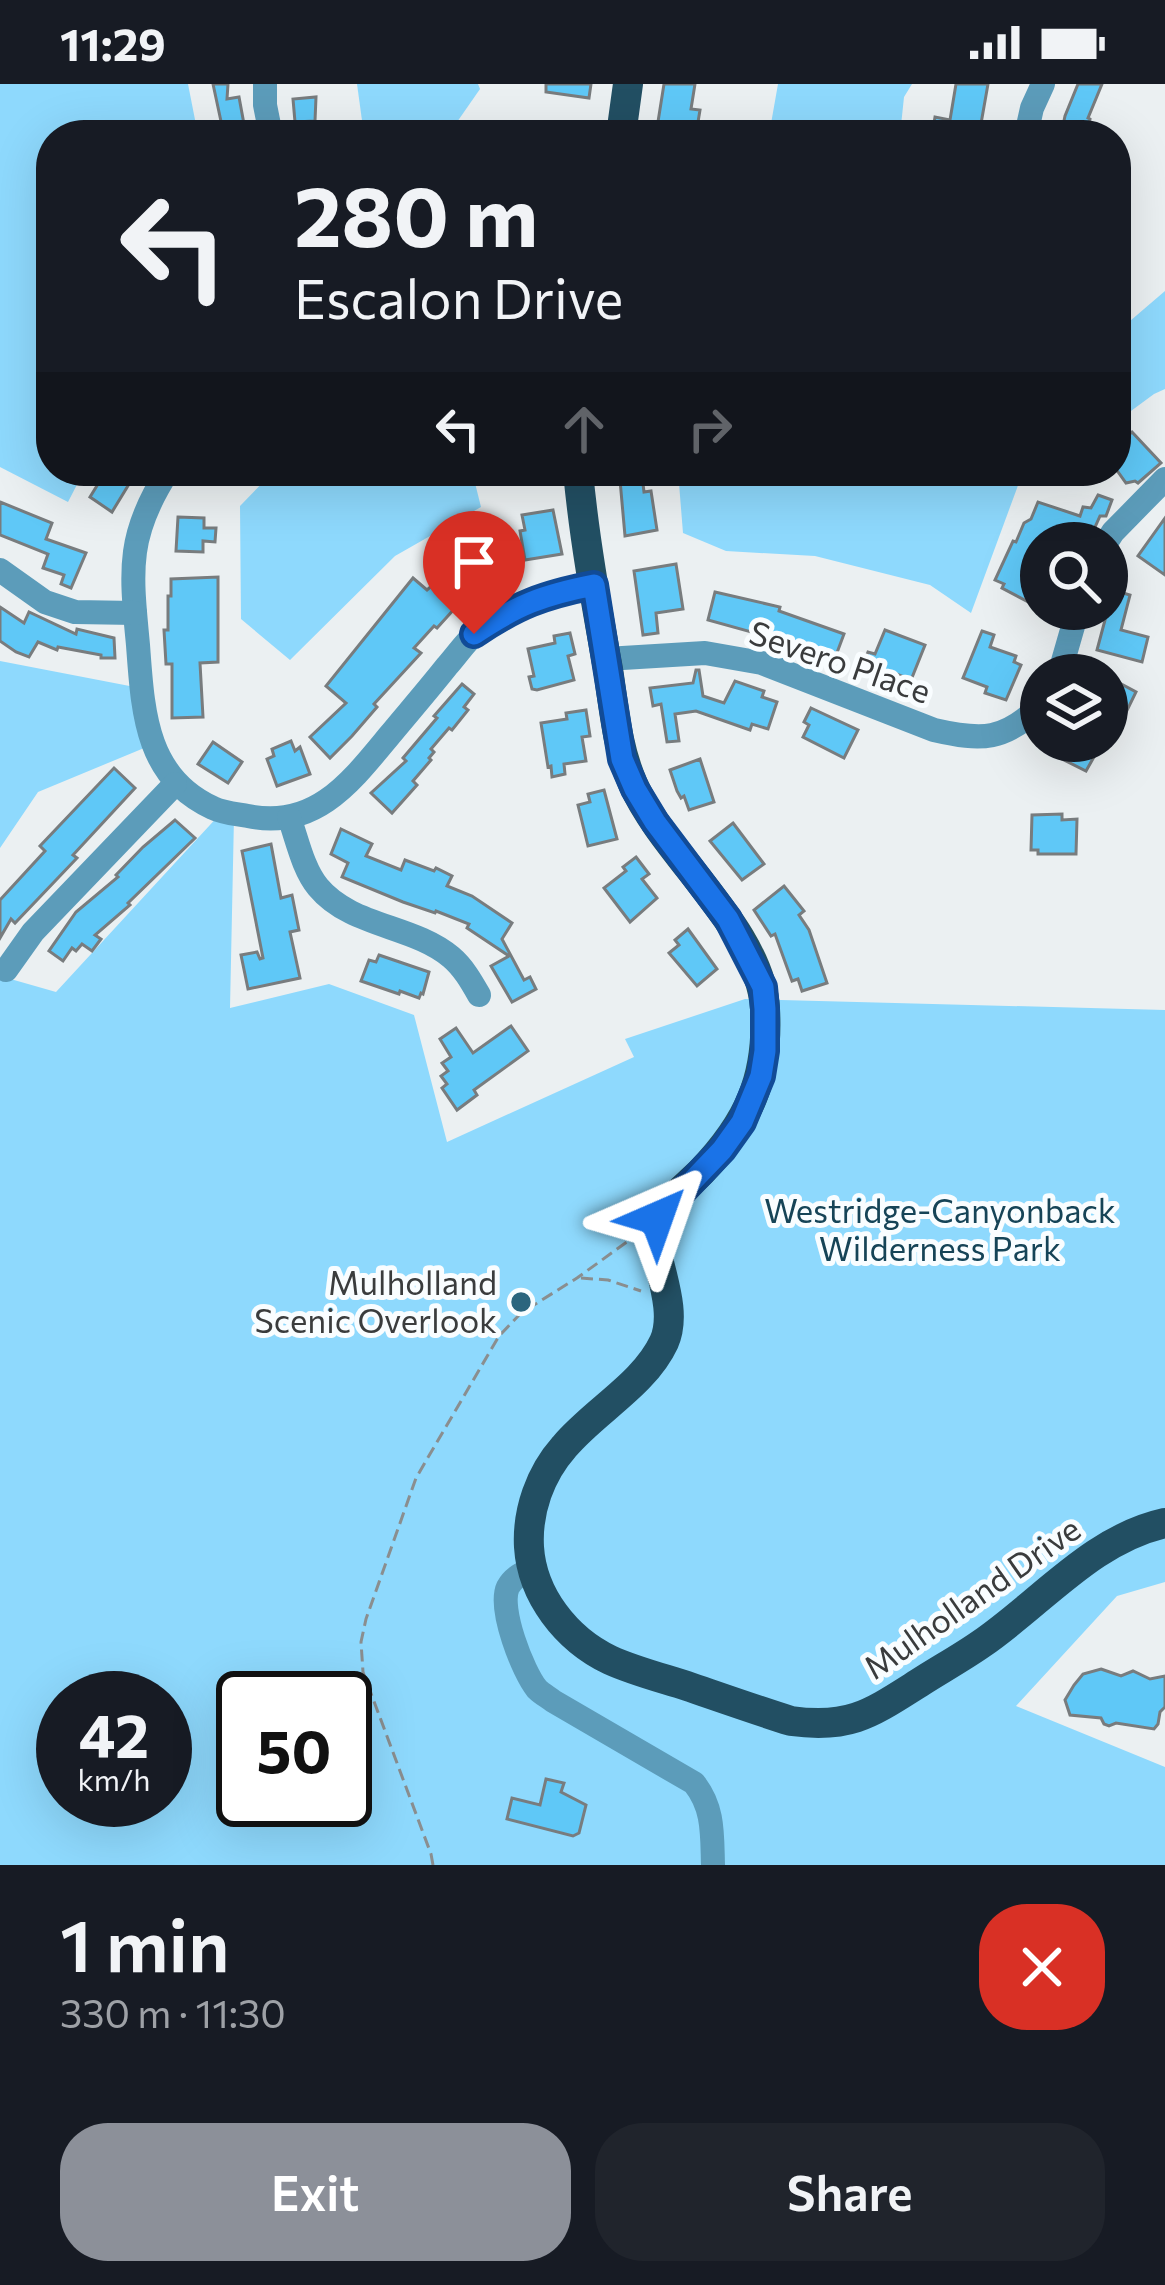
<!DOCTYPE html>
<html lang="en">
<head>
<meta charset="utf-8">
<style>
  body { margin:0; font-family:Commissioner,sans-serif; background:#20242c; color:#f1f3f6; height:100vh; display:flex; flex-direction:column; font-size:45px; white-space:nowrap }
  * { box-sizing:border-box; margin:0 }
  p { font-size:39px; color:#9ea1a6 }
  .icon { flex:none; width:66px; height:66px; fill:none; stroke:currentColor; stroke-width:2; stroke-linecap:round; stroke-linejoin:round }
  .map { position:relative; height:1781px; overflow:hidden }
  .side { display:flex; flex-direction:column; background:#171b24; flex:1 }
  .side>* { flex:none }
  .banner { position:absolute; left:36px; top:36px; width:1095px; height:366px; border-radius:48px; box-shadow:0 12px 48px #0002; background:#171b24; color:#f1f3f6; overflow:hidden }
  .tools { position:absolute; left:1020px; top:438px; display:grid; gap:24px }
  .tools a { display:grid; place-items:center; width:108px; height:108px; border-radius:50%; background:#171b24; box-shadow:0 12px 48px #0002; font-size:60px }
  .speed { position:absolute; left:36px; top:1587px; display:flex; gap:24px; font-size:60px; font-weight:700; text-align:center }
  .speed>* { display:grid; place-content:center; width:156px; height:156px; border-radius:50%; background:#171b24; box-shadow:0 12px 48px #0002; line-height:1 }
  .speed small { font-size:30px; font-weight:400 }
  .speed .limit { border:6px solid #111; border-radius:18px; background:#fff; color:#111 }
  .pin { position:absolute; display:grid; place-items:center; width:102px; height:102px; color:#fff; margin:-123px -51px; border-radius:50% 50% 50% 0; rotate:-45deg; box-shadow:0 0 12px #0007 }
  .pin .icon { rotate:45deg }
  .me { position:absolute; width:132px; margin:-66px; rotate:43deg; stroke-linejoin:round; filter:drop-shadow(0 0 9px #0008) }
  .turn { display:flex; align-items:center; gap:42px; height:252px; padding:0 60px; font-size:54px }
  .turn .icon { width:156px; height:156px; stroke-width:2.5 }
  .turn b { display:block; font-size:84px; line-height:102px }
  .lanes { display:flex; align-items:center; height:114px; padding:0 60px; background:#0003; justify-content:center; gap:60px; direction:ltr }
  .lanes .off { opacity:.35 }
  .round { display:grid; place-items:center; flex:none; width:126px; height:126px; border-radius:48px; background:#20242c }
  .summary { display:flex; align-items:center; justify-content:space-between; height:204px; padding:0 60px }
  h1 { font-size:72px; font-weight:600; line-height:90px }
  .primary-button { display:flex; gap:24px; margin-top:auto; padding:24px 60px }
  .primary-button a { flex:1; height:138px; border-radius:48px; background:#8c9099; color:#fff; font-size:48px; font-weight:600; line-height:138px; text-align:center }
  .primary-button a+a { background:#20242c; color:#f1f3f6 }
  .status { display:flex; justify-content:space-between; align-items:center; height:84px; padding:0 60px; background:#171b24; direction:ltr }
  .status svg { height:33px; fill:currentColor }
  .map>svg:first-child { display:block }
  .green { fill:#8ed9fd; fill-rule:evenodd }
  .building { fill:#5fc8f7; stroke:#787c7e; stroke-width:3 }
  .lines { fill:none; stroke-linecap:round; stroke-linejoin:round }
  .path { stroke:#8a8e8f; stroke-width:3; stroke-dasharray:12 6; stroke-linecap:butt }
  .minor { stroke:#5c9cba; stroke-width:24 }
  .major { stroke:#224f63; stroke-width:30 }
  .route-casing { stroke:#114b97; stroke-width:30 }
  .route { stroke:#1a73e8; stroke-width:21 }
  .poi-dot { fill:#2b657e; stroke:#f9fdff; stroke-width:4.5 }
  .labels { text-anchor:middle; stroke-width:10; stroke-linejoin:round; paint-order:stroke }
  .street-label { font-size:33px; fill:#3a3c3d; stroke:#f9fdff }
  .park-label { font-size:33px; fill:#164457; stroke:#f9fdff }
  .poi-label { font-size:33px; fill:#3a3c3d; stroke:#f9fdff; text-anchor:end }
</style>
</head>
<body>
<div class="status"><b>11:29</b><svg viewBox="0 0 49 12"><path d="M0 12V9h3v3zM5 12V6h3v6zM10 12V3h3v9zM15 12V0h3v12zM26 1h20v11H26zM47 4h2v5h-2z"/></svg></div>
<div class="map">
<svg width="1165" height="1781" viewBox="0 0 1165 1781">
  <rect width="100%" height="100%" fill="#ebf0f2"/>
  <g class="green">
    <polygon points="0,0 188,0 198,51 51,51 51,387 84,387 68,418 0,383"/>
    <polygon points="357,0 478,0 480,5 448,51 364,51"/>
    <polygon points="778,0 912,0 904,13 900,51 769,51"/>
    <polygon points="1165,207 1165,305 1154,310 1116,338 1116,249"/>
    <polygon points="274,387 472,387 481,423 395,472 290,576 241,535 240,422"/>
    <polygon points="678,387 1036,387 1020,396 971,529 930,501 815,472 726,467 683,449"/>
    <polygon points="0,577 140,604 149,662 38,708 0,764"/>
    <path d="M221,729L234,733L230,924L329,900L414,931L447,1058L634,973L625,955L745,915L1165,926V1498L1117,1512L1016,1622L1165,1683V1781H0V892L56,908ZM63,1614H165V1716H63ZM243,1614H345V1716H243Z"/>
  </g>
  <g class="building">
    <polygon points="213,0 228,0 227,15 239,13 246,51 228,51 226,41 222,42"/>
    <polygon points="546,0 591,0 589,14 546,8"/>
    <polygon points="664,0 695,0 691,25 700,26 696,50 657,44"/>
    <polygon points="956,0 988,0 979,51 932,51 935,33 950,36"/>
    <polygon points="1078,0 1102,0 1088,34 1090,35 1087,51 1061,51 1065,32"/>
    <polygon points="316,13 315,37 295,38 293,15"/>
    <polygon points="1132,348 1161,379 1138,399 1135,397 1126,399 1116,385 1116,363"/>
    <polygon points="106,387 137,387 112,428 90,413"/>
    <polygon points="642,392 644,408 651,407 657,446 625,452 620,396"/>
    <polygon points="1098,411 1112,416 1106,432 1100,432 1091,452 1077,447 1079,459 1041,459 1041,507 1034,521 1002,504 1004,500 995,496 1013,457 1016,458 1024,439 1031,435 1038,418 1080,432 1083,423 1091,424"/>
    <polygon points="0,418 52,439 46,455 86,469 71,504 61,500 64,491 43,484 48,470 0,451"/>
    <polygon points="553,426 562,470 525,476 520,447 525,446 522,431"/>
    <polygon points="178,433 204,434 204,444 216,444 215,458 203,457 203,468 176,467"/>
    <polygon points="1165,434 1165,491 1138,472"/>
    <polygon points="458,479 460,482 463,479 483,501 479,505 486,513 464,532 456,523 437,544 434,542 414,564 421,569 374,620 377,623 352,652 330,674 310,653 346,619 326,602 413,494 427,506"/>
    <polygon points="676,480 683,525 656,529 658,549 643,551 634,487"/>
    <polygon points="218,493 218,578 200,579 203,633 172,634 172,580 166,580 164,546 168,546 168,512 171,512 171,495"/>
    <polygon points="1113,506 1130,511 1121,546 1148,553 1142,578 1097,566"/>
    <polygon points="715,508 780,523 779,527 844,550 835,574 774,550 773,554 708,536"/>
    <polygon points="0,523 24,539 29,528 76,550 77,545 114,554 115,574 101,574 101,571 58,563 57,566 38,558 29,573 16,568 0,557"/>
    <polygon points="885,546 925,561 911,596 889,587 885,595 861,586 868,568 875,570"/>
    <polygon points="982,547 994,551 990,563 1016,572 1014,578 1021,581 1006,616 985,609 987,603 963,594"/>
    <polygon points="570,549 575,570 568,572 574,596 537,606 532,605 529,593 534,592 528,565 555,559 554,552"/>
    <polygon points="696,586 699,586 703,612 724,619 735,597 764,607 762,613 777,618 768,645 752,640 750,646 696,627 675,630 679,657 667,658 661,620 653,622 650,604 693,599"/>
    <polygon points="1112,595 1136,608 1118,645 1107,639 1107,605"/>
    <polygon points="462,600 474,610 464,623 468,626 452,646 449,644 431,665 434,668 429,674 431,676 413,697 417,701 392,729 371,709 406,677 403,674 437,634 434,632"/>
    <polygon points="811,624 858,646 844,674 803,653 809,641 804,638"/>
    <polygon points="586,626 590,652 582,653 586,677 564,680 565,690 552,693 551,682 548,683 541,639 567,635 566,629"/>
    <polygon points="291,657 295,667 300,663 310,690 277,702 267,675 274,672 272,665"/>
    <polygon points="1066,657 1103,657 1086,687 1058,673"/>
    <polygon points="213,658 242,678 228,699 198,680"/>
    <polygon points="700,675 714,718 689,726 684,712 681,714 677,707 670,686"/>
    <polygon points="114,684 135,704 73,771 77,774 15,839 11,835 0,854 0,816 45,767 40,762"/>
    <polygon points="604,706 617,755 588,762 578,721 590,718 588,710"/>
    <polygon points="1062,730 1062,736 1077,735 1076,770 1038,770 1038,766 1031,766 1032,731"/>
    <polygon points="175,736 195,754 128,819 130,821 95,851 101,855 92,867 82,860 76,867 72,864 63,877 49,867 76,828 118,793 116,791 143,763"/>
    <polygon points="733,739 764,780 742,796 710,757"/>
    <polygon points="341,745 372,760 366,772 401,786 405,776 434,787 436,784 452,792 447,802 472,812 512,839 502,855 524,896 530,893 536,905 512,918 491,882 509,872 467,844 469,840 436,827 435,829 403,818 342,793 348,779 331,770"/>
    <polygon points="271,760 281,814 292,811 299,846 290,848 300,894 248,905 241,871 257,868 260,875 263,874 242,767"/>
    <polygon points="636,773 649,790 642,795 657,814 630,838 604,804 626,787 623,783"/>
    <polygon points="784,802 804,827 799,831 809,846 827,899 802,907 798,895 792,897 775,850 771,852 754,826"/>
    <polygon points="688,845 717,885 697,902 669,869 679,861 675,856"/>
    <polygon points="379,871 429,888 423,910 421,909 419,914 400,907 399,910 361,897 369,876 376,878"/>
    <polygon points="511,942 528,967 474,1006 477,1011 457,1026 442,1004 447,1000 441,992 448,987 442,979 451,973 440,955 456,944 473,969"/>
    <polygon points="1101,1585 1121,1592 1133,1587 1150,1595 1165,1592 1165,1623 1160,1628 1158,1640 1154,1645 1116,1639 1109,1642 1104,1640 1101,1634 1070,1631 1065,1616 1074,1601 1083,1590"/>
    <polygon points="546,1695 564,1699 561,1708 586,1721 579,1749 573,1752 507,1735 512,1714 540,1721"/>
  </g>
  <g class="lines">
    <g class="path">
      <polyline points="581,1194 608,1196 641,1207"/>
      <polyline points="433,1781 431,1770 363,1588 361,1558 366,1535 416,1394 499,1252 521,1229 577,1194 631,1155"/>
    </g>
    <g class="minor">
      <polyline points="265,0 265,21 271,51"/>
      <polyline points="1026,51 1032,24 1043,0"/>
      <path d="M168,387C126,452 131,487 138,561C143,627 145,693 213,724C223,729 237,730 248,732C315,746 351,698 389,652C408,629 428,606 447,582C457,571 466,557 477,548C512,520 551,509 594,501"/>
      <polyline points="1106,459 1113,448 1165,395"/>
      <polyline points="0,486 45,518 75,528 135,529"/>
      <path d="M606,575L705,569L762,579L934,646C982,657 1005,657 1041,621"/>
      <polyline points="1059,591 1078,525"/>
      <path d="M289,733C297,755 303,785 318,803C351,843 413,841 451,873C463,883 471,897 479,911"/>
      <polyline points="6,886 33,848 175,700"/>
      <path d="M530,1485C521,1490 513,1494 508,1503C498,1524 523,1588 537,1605C542,1610 548,1613 553,1617L694,1699C714,1724 712,1750 713,1781"/>
    </g>
    <g class="major">
      <polyline points="621,51 628,0"/>
      <path d="M578,387C584,453 596,519 608,585C614,624 617,664 633,700C664,771 761,846 765,925C769,994 748,1039 701,1088C687,1102 667,1117 657,1134C643,1159 682,1218 664,1258C644,1301 594,1327 564,1363C540,1390 527,1427 529,1463C532,1511 566,1555 610,1576C634,1587 662,1594 687,1602C722,1614 756,1626 791,1637C850,1645 870,1630 919,1599C939,1586 961,1574 981,1560C1041,1519 1092,1455 1165,1439"/>
    </g>
  </g>
  <g class="lines">
    <g class="route-casing">
      <path id="route" d="M474,550C517,521 543,511 594,501L622,675L635,705L655,738L728,835L763,903L765,925V967L761,992L742,1038L722,1066L657,1134"/>
    </g>
    <use href="#route" class="route"/>
  </g>
  <circle class="poi-dot" cx="521" cy="1218" r="12"/>
  <g class="labels">
    <g class="street-label">
      <text transform="translate(840 578) rotate(19)" y="12">Severo Place</text>
      <text transform="translate(972 1514) rotate(-35)" y="12">Mulholland Drive</text>
    </g>
    <g class="park-label">
      <text x="940" y="1139">Westridge-Canyonback<tspan x="940" dy="38">Wilderness Park</tspan></text>
    </g>
    <g class="poi-label">
      <text x="497" y="1211">Mulholland<tspan x="497" dy="38">Scenic Overlook</tspan></text>
    </g>
  </g>
</svg>
<div class="tools">
<a><svg class="icon" aria-label="search" viewBox="0 0 24 24"><circle cx="10" cy="10" r="6"/><path d="M15 15l6 6"/></svg></a>
<a><svg class="icon" aria-label="layers" viewBox="0 0 24 24"><path d="M12 4l9 5-9 5-9-5zM3 14l9 5 9-5"/></svg></a>
</div>
<div class="speed"><div>42<small>km/h</small></div><div class="limit">50</div></div>
<div class="pin" style="left:474px;top:550px;background:#d93025"><svg class="icon" aria-label="arrive" viewBox="0 0 24 24"><path d="M6 21V4h12l-3 4 3 4H6"/></svg></div>
<svg class="me" style="left:657px;top:1134px" viewBox="-20 -20 40 40"><path d="M0-17L14 15 0 8-14 15z" fill="#1a73e8" stroke="#fff" stroke-width="4"/></svg>
<div class="banner">
<div class="turn"><svg class="icon" aria-label="left" viewBox="0 0 24 24"><path d="M17 20v-9H6M10 6l-5 5 5 5"/></svg><div><b>280 m</b>Escalon Drive</div></div>
<div class="lanes"><svg class="icon" aria-label="left" viewBox="0 0 24 24"><path d="M17 20v-9H6M10 6l-5 5 5 5"/></svg><svg class="icon off" aria-label="ahead" viewBox="0 0 24 24"><path d="M12 20V5M6 11l6-6 6 6"/></svg><svg class="icon off" aria-label="right" viewBox="0 0 24 24"><path d="M7 20v-9h11M14 6l5 5-5 5"/></svg></div>
</div>
</div>
<section class="side">
<div class="summary"><div><h1>1 min</h1><p>330 m · 11:30</p></div><a class="round" style="background:#d93025;color:#fff"><svg class="icon" aria-label="close" viewBox="0 0 24 24"><path d="M6 6l12 12M18 6L6 18"/></svg></a></div>
<div class="primary-button"><a>Exit</a><a>Share</a></div>
</section>
</body>
</html>
